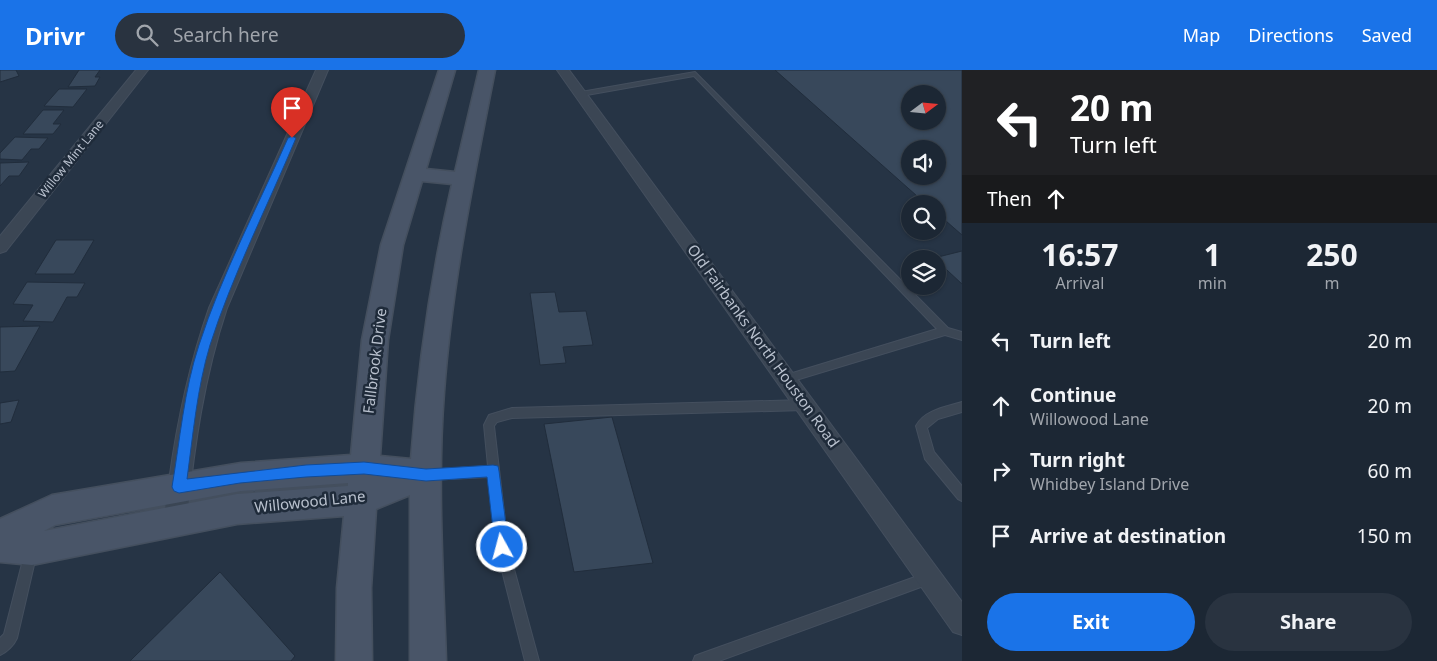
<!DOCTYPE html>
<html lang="en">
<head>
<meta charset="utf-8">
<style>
  body { margin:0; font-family:"Noto Sans",sans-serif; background:#293340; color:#f1f3f6; height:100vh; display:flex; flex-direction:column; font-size:19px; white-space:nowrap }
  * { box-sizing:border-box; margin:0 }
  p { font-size:16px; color:#a0a5ac }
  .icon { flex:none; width:28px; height:28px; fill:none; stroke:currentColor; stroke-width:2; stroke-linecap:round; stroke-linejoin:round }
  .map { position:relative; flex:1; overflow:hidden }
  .side { display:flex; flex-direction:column; background:#1c2734; width:475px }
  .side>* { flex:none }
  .hud { background:#202124; color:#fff; overflow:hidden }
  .needle { width:32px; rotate:74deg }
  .tools { position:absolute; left:901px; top:15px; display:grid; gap:10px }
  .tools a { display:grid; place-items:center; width:45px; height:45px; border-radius:50%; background:#1c2734; box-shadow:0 1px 4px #0004,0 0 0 1px #3a444f; font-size:25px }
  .pin { position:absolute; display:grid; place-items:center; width:42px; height:42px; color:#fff; margin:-51px -21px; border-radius:50% 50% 50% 0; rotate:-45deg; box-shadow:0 0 5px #0007 }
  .pin .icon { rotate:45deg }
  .me { position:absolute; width:55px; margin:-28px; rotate:353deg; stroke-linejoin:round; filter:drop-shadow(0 0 4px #0008) }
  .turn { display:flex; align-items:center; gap:18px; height:105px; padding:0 25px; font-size:22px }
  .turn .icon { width:65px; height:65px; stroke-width:2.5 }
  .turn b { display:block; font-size:35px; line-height:42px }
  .then { display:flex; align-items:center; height:48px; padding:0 25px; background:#0003; gap:10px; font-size:19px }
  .eta { display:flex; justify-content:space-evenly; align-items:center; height:85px; text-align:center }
  .eta b { font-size:30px; font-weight:700; line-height:35px }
  .cta { display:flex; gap:10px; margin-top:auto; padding:10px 25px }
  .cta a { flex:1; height:58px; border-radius:30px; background:#1a73e8; color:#fff; font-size:20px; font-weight:700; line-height:58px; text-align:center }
  .cta a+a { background:#293340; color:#f1f3f6 }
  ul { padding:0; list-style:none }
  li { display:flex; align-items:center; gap:15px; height:65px; padding:0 25px }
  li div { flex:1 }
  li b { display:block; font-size:19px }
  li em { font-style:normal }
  header { display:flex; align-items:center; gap:30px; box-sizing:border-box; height:70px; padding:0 25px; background:#1a73e8; color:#fff }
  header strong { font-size:24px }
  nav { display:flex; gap:28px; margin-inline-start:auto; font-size:18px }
  .search { width:350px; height:45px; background:#293340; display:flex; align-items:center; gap:12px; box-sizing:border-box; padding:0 18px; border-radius:28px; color:#a0a5ac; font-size:19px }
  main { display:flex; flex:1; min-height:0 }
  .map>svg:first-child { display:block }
  .building { fill:#38485b; stroke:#212d3c; fill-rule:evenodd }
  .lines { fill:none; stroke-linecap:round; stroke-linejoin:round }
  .lane-casing { stroke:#444f5e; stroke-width:2 }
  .street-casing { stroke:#444f5e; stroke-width:2 }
  .secondary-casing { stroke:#444f5e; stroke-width:3 }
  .lane { fill:#3b4654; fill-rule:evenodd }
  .street { fill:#3b4654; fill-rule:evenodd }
  .secondary { fill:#495568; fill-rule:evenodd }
  .route { fill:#1a73e8; stroke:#114b97 }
  .labels { text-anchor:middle; stroke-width:5; stroke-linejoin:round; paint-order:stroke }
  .far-street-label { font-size:12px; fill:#b9c1ce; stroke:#1f2b3a }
  .street-label { font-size:15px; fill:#b9c1ce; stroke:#1f2b3a }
</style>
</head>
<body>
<header>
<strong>Drivr</strong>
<div class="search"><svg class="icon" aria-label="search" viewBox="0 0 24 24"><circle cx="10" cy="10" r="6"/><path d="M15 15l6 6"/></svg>Search here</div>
<nav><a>Map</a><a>Directions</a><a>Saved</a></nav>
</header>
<main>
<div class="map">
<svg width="962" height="591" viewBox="0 0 962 591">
  <rect width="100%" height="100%" fill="#263445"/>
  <g class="building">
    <polygon points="0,0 16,0 19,6 0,12"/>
    <polygon points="79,0 100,0 95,7 100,7 95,16 68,17"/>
    <path d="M775,0H962V165L938,144V134H926ZM910,24H938V51H910ZM910,79H938V106H910Z"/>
    <polygon points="59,19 87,19 73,37 44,36"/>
    <polygon points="43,40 64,40 53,54 61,54 53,64 23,64"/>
    <polygon points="15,67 48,68 39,79 31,79 22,90 0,89 0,83"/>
    <polygon points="29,92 19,106 9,106 0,116 0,93"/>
    <polygon points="56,170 94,170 74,204 35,204"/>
    <polygon points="962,181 962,214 934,188"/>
    <polygon points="27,212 85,213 77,227 67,227 53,252 23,251 33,235 13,234"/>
    <polygon points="555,222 559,242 586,241 593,275 563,277 566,293 540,295 530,223"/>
    <polygon points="40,256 15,301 0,302 0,257"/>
    <polygon points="19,330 11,352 0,354 0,333"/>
    <polygon points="612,347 653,493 574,502 544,354"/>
    <polygon points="220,502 295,586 291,591 130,591"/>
  </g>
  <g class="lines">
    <g class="lane-casing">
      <g id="lane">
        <polygon points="695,2 948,258 962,262 962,270 945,265 786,313 782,312 781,309 782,306 786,305 937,259 694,6 581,26 578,24 581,22"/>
        <polygon points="805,330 809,332 810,335 809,338 805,340 512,348 497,352 494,356 508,477 539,591 525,591 496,477 489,407 429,410 425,409 423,405 425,401 429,400 488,396 484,355 489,345 512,338"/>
        <path d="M962,332V342L938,349L927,358L934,382L962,416V431L958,429L925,389L916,356C924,340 946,337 962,332Z"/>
        <path d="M31,476L35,478L37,482L17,568C14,575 7,582 0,585V568L4,564L25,482L27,478Z"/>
        <polygon points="929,502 933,504 935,508 933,512 929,514 719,591 693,591 695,586 700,584"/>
      </g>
    </g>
    <g class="street-casing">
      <g id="street">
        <polygon points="136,0 148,0 6,181 0,183 0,166"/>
        <path d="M316,0H328L227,238C204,307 194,377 187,449L184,457L176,460L168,457C162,443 167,426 169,411C177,352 189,295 209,238Z"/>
        <polygon points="557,0 569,0 962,532 962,565 953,562"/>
      </g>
    </g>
    <g class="secondary-casing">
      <path id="secondary" d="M439,0H455L426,99L455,102L479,0H495C474,107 452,212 444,322C437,411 443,501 446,591H410V425L376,439L371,518L372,591H336L337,518L344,446L237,454L32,495L0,492V449L52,425L241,393L351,385L362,270L381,175ZM422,111L452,114C431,205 418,296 411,389L380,386L388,270L403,175ZM348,413V416L237,424L44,461L55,455L241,421Z"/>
    </g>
    <use href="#lane" class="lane"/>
    <use href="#street" class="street"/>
    <use href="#secondary" class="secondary"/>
  </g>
  <path class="route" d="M292,66L296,68C268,135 232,206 210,275C197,318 193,365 187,409L306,395L364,392L426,399L493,395L498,396L499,401L509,477L507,482L502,484L497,482L495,477L487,407L426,411L364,404L306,407L240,413L179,423L174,421L172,417C180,370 184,320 199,275C222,204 258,136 288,68Z"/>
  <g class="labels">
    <g class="far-street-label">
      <text transform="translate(71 89) rotate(-51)" y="4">Willow Mint Lane</text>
    </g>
    <g class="street-label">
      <text transform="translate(763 276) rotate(54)" y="5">Old Fairbanks North Houston Road</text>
      <text transform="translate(375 291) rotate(-83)" y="5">Fallbrook Drive</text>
      <text transform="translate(310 432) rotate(-6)" y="5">Willowood Lane</text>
    </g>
  </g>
</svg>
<div class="tools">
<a><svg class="needle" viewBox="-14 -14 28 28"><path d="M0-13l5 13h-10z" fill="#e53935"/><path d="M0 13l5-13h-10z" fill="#a0a5ac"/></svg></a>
<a><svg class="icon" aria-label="sound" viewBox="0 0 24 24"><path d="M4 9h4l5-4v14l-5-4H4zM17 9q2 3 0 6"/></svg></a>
<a><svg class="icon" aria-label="search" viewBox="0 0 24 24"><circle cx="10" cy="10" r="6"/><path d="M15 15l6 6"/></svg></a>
<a><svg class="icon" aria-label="layers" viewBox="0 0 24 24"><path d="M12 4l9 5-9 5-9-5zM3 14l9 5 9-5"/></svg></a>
</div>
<div class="pin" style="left:292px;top:68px;background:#d93025"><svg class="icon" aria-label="arrive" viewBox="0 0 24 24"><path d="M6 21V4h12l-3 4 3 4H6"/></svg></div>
<svg class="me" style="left:502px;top:477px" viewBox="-20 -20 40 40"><circle r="17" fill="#1a73e8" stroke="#fff" stroke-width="3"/><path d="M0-11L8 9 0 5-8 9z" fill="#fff"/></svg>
</div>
<section class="side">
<div class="hud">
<div class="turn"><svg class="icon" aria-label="left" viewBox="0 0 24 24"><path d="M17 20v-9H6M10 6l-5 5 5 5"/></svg><div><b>20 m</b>Turn left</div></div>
<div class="then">Then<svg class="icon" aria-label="ahead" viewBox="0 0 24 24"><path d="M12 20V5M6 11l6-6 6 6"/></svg></div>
</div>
<div class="eta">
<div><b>16:57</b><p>Arrival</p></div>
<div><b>1</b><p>min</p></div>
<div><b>250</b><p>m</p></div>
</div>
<ul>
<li><svg class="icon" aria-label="left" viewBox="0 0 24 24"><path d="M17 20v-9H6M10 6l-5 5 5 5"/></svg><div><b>Turn left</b></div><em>20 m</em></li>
<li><svg class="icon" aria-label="ahead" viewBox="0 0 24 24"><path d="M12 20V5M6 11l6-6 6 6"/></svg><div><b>Continue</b><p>Willowood Lane</p></div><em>20 m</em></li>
<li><svg class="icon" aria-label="right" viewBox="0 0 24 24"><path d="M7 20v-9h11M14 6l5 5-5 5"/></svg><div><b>Turn right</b><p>Whidbey Island Drive</p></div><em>60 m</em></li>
<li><svg class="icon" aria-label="arrive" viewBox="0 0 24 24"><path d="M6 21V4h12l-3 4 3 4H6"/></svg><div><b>Arrive at destination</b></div><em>150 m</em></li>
</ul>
<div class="cta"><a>Exit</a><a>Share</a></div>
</section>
</main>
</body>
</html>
